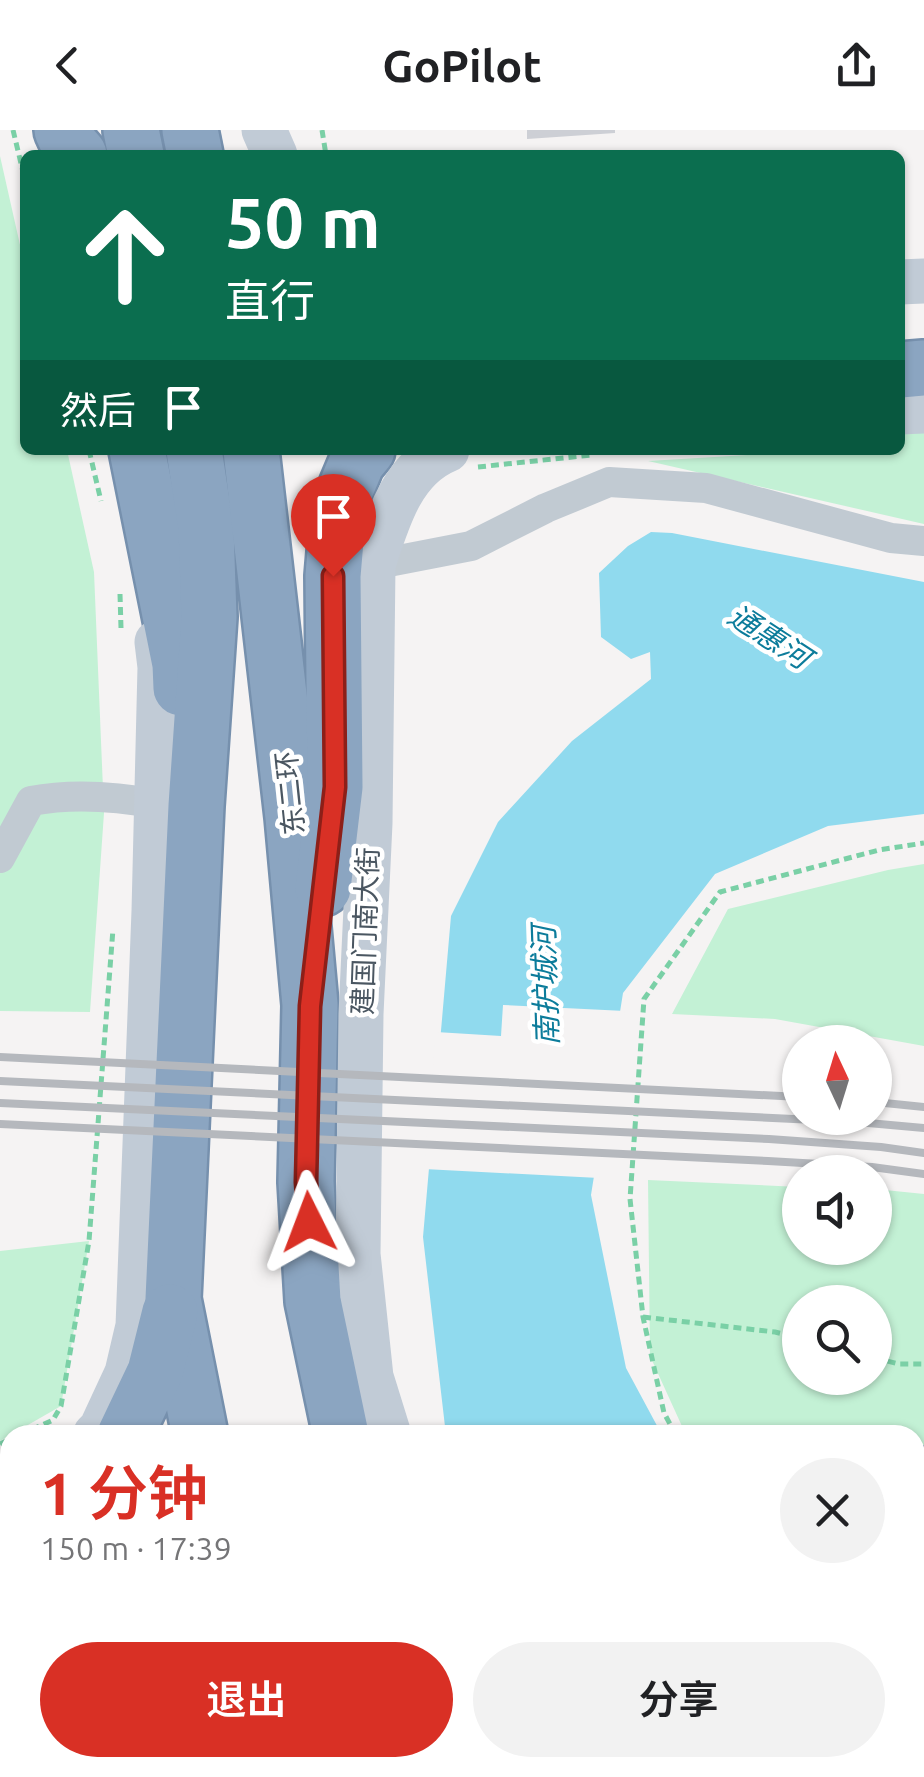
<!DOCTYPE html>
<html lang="zh">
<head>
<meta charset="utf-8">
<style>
  body { margin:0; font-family:Ubuntu,"Noto Sans SC",sans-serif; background:#f2f2f2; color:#202124; height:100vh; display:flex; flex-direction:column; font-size:38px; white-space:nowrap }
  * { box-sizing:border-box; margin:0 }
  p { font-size:32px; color:#757577 }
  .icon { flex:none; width:55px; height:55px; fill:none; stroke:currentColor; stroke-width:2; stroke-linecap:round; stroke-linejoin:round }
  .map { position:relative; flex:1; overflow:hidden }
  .side { position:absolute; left:0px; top:1295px; width:925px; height:352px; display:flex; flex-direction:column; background:#fff; border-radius:30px 30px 0 0; box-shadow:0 2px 8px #0004 }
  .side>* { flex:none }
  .top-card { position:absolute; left:20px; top:20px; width:885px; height:305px; border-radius:15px; box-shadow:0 2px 8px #0004; background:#0b6e4f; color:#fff; overflow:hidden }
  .needle { width:65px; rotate:356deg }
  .tools { position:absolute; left:782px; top:895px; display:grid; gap:20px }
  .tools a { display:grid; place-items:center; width:110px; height:110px; border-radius:50%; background:#fff; box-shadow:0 2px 8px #0004; font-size:50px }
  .pin { position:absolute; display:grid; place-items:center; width:85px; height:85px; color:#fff; margin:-102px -42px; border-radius:50% 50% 50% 0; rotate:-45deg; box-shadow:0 0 10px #0007 }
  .pin .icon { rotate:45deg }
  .me { position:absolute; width:110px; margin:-55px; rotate:357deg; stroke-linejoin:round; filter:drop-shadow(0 0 8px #0008) }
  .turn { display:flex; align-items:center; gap:35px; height:210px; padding:0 40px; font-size:45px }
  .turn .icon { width:130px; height:130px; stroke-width:2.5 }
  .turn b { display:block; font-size:70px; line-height:85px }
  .then { display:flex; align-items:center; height:95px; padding:0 40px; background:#0003; gap:20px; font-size:38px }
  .round { display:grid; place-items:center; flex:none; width:105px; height:105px; border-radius:52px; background:#f2f2f2 }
  .headline { display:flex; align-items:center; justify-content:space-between; height:170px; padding:0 40px }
  h1 { font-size:60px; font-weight:600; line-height:75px; color:#d93025 }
  .primary-button { display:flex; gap:20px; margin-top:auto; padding:20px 40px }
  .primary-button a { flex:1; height:115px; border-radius:60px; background:#d93025; color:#fff; font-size:40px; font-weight:600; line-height:115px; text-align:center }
  .primary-button a+a { background:#f2f2f2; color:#202124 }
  header { display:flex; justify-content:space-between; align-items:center; height:130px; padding:0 40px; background:#fff; font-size:45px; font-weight:600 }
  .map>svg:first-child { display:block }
  .green { fill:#c3f1d5; fill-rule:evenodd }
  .water { fill:#90daee }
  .pier { fill:#f5f3f3 }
  .building { fill:#cdcfd5 }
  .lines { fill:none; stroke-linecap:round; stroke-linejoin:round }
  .highway-casing { stroke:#7690ad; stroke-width:60 }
  .path { stroke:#7ad0a6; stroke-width:5; stroke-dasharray:8 5; stroke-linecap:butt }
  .street { stroke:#c1cad2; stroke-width:30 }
  .secondary { stroke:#c1cbd6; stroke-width:45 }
  .highway { stroke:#8ba5c1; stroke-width:55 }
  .rail { stroke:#b5b8bd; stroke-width:8 }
  .route-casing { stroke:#8d1f18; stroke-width:25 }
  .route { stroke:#d93025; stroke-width:18 }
  .labels { text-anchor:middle; stroke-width:9; stroke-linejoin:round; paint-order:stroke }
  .street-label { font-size:28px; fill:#4a5661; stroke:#fff }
  .water-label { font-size:30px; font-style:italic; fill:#0c7c9b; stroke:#fff }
</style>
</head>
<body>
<header><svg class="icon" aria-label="back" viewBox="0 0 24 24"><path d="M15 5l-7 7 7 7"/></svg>GoPilot<svg class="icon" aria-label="share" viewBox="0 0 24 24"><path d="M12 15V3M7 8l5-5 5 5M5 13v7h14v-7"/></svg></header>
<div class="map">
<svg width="924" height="1647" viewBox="0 0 924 1647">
  <rect width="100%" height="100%" fill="#f5f3f3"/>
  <g class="green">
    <polygon points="0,26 25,137 25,320 67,320 94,442 104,683 90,882 0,881"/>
    <polygon points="924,302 924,394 648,331 833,320 900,320 900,304"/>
    <polygon points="924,734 924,916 775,889 672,884 728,779 888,740"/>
    <path d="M648,1050L800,1057V1118H875V1059L924,1064V1555L915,1549V1305H686L650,1226ZM800,1172H875V1248H800Z"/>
    <polygon points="89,1111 61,1276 0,1311 0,1121"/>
  </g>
  <g class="water">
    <polygon points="651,402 672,403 924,452 924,684 828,696 715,744 623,863 591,1065 626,1238 662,1305 446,1305 423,1107 451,786 498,692 572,611 651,549 650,522 631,529 601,507 599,443 628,416"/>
    <polygon points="915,1592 924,1594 924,1647 708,1647 698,1638 915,1638"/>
  </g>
  <polygon class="pier" points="503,875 625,881 599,1048 424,1039 436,902 501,906"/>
  <polygon class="building" points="527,0 615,0 615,3 527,9"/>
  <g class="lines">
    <g class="highway-casing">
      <g id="highway">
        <polyline points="62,0 67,11 79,25"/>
        <polyline points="131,0 136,25"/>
        <polyline points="190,0 195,25"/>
        <polyline points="900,240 924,238"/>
        <polyline points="137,320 180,534 181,558"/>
        <polyline points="194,320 206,398 209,487 196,676 173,1169 200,1305"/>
        <polyline points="251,320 293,687 310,875 306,1052 313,1171 341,1305"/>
        <polyline points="323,758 335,657 333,446 339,375 357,332 367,320"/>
        <polyline points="125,1305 155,1242 170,1182"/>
        <polyline points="915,1347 924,1345"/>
        <polyline points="0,1405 10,1401"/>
        <polyline points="915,1408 924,1406"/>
        <polyline points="0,1495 10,1493"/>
        <polyline points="0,1581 10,1580"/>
        <polyline points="0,1632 10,1631"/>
        <polyline points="184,1638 220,1647"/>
        <polyline points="352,1638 358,1647"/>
        <polyline points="519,1638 529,1647"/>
      </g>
    </g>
    <g class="path">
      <polyline points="13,0 25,50"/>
      <polyline points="322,0 326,25"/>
      <polyline points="89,320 101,371"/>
      <polyline points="637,321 653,320"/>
      <polyline points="478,337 591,325"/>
      <polyline points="120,464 121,498"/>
      <polyline points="643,1187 775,1202 800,1208"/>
      <polyline points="875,1228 899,1234 924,1234"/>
      <polyline points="20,1305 53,1290 61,1276 89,1111 113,799"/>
      <polyline points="676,1305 664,1283 643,1187 630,1069 644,869 720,762 879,720 924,713"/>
      <polyline points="0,1314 10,1309"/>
      <polyline points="915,1574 924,1577"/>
      <polyline points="676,1638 685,1647"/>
    </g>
    <g class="street">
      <polyline points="373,435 471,416 546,378 609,352 706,358 891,408 924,411"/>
      <path d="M0,728L31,671C73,663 114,666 157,674"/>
    </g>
    <g class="secondary">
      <polyline points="264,0 275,25"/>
      <polyline points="900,152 924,151"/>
      <polyline points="900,282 924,281"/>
      <polyline points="95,1305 101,1299 127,1243 138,1196 154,781 160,537 157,512"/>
      <path d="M389,1305L371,1247L358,1124L361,884L370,693L373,435C387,392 401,339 447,320"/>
      <polyline points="0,1447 10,1446"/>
      <polyline points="579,1638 588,1647"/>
    </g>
    <use href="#highway" class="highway"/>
    <g class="rail">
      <polyline points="0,927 800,967"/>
      <polyline points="0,951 857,992 924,998"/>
      <polyline points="875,972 924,977"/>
      <polyline points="0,973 769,1009 881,1017 924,1023"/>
      <polyline points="0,994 768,1031 872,1037 924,1044"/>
    </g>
  </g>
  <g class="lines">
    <g class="route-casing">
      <polyline id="route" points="309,1092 306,1052 310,876 335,657 333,446"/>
    </g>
    <use href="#route" class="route"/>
  </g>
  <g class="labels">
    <g class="street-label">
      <text transform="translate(290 663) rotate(-96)" y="10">东二环</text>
      <text transform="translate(365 801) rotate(-88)" y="10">建国门南大街</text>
    </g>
    <g class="water-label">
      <text transform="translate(769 507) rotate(33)" y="10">通惠河</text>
      <text transform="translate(546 856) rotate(-92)" y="10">南护城河</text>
    </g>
  </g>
</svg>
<div class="tools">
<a><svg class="needle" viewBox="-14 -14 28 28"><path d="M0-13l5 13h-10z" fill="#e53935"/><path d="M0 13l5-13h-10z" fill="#757577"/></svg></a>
<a><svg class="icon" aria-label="sound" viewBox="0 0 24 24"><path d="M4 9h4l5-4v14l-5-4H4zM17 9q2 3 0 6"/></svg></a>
<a><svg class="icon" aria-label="search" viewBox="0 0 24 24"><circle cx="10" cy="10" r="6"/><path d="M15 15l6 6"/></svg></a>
</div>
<div class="pin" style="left:333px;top:446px;background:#d93025"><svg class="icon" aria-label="arrive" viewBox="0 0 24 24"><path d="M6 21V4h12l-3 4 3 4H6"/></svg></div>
<svg class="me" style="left:309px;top:1092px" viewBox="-20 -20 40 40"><path d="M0-17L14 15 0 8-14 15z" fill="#d93025" stroke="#fff" stroke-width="4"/></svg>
<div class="top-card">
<div class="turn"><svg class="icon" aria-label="ahead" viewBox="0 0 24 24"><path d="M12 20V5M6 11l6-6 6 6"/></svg><div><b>50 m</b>直行</div></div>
<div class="then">然后<svg class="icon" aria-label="arrive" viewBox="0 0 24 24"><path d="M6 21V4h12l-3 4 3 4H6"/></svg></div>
</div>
<section class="side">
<div class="headline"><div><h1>1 分钟</h1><p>150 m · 17:39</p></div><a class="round"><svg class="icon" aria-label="close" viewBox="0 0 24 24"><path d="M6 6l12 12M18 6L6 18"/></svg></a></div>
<div class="primary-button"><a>退出</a><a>分享</a></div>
</section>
</div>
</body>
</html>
